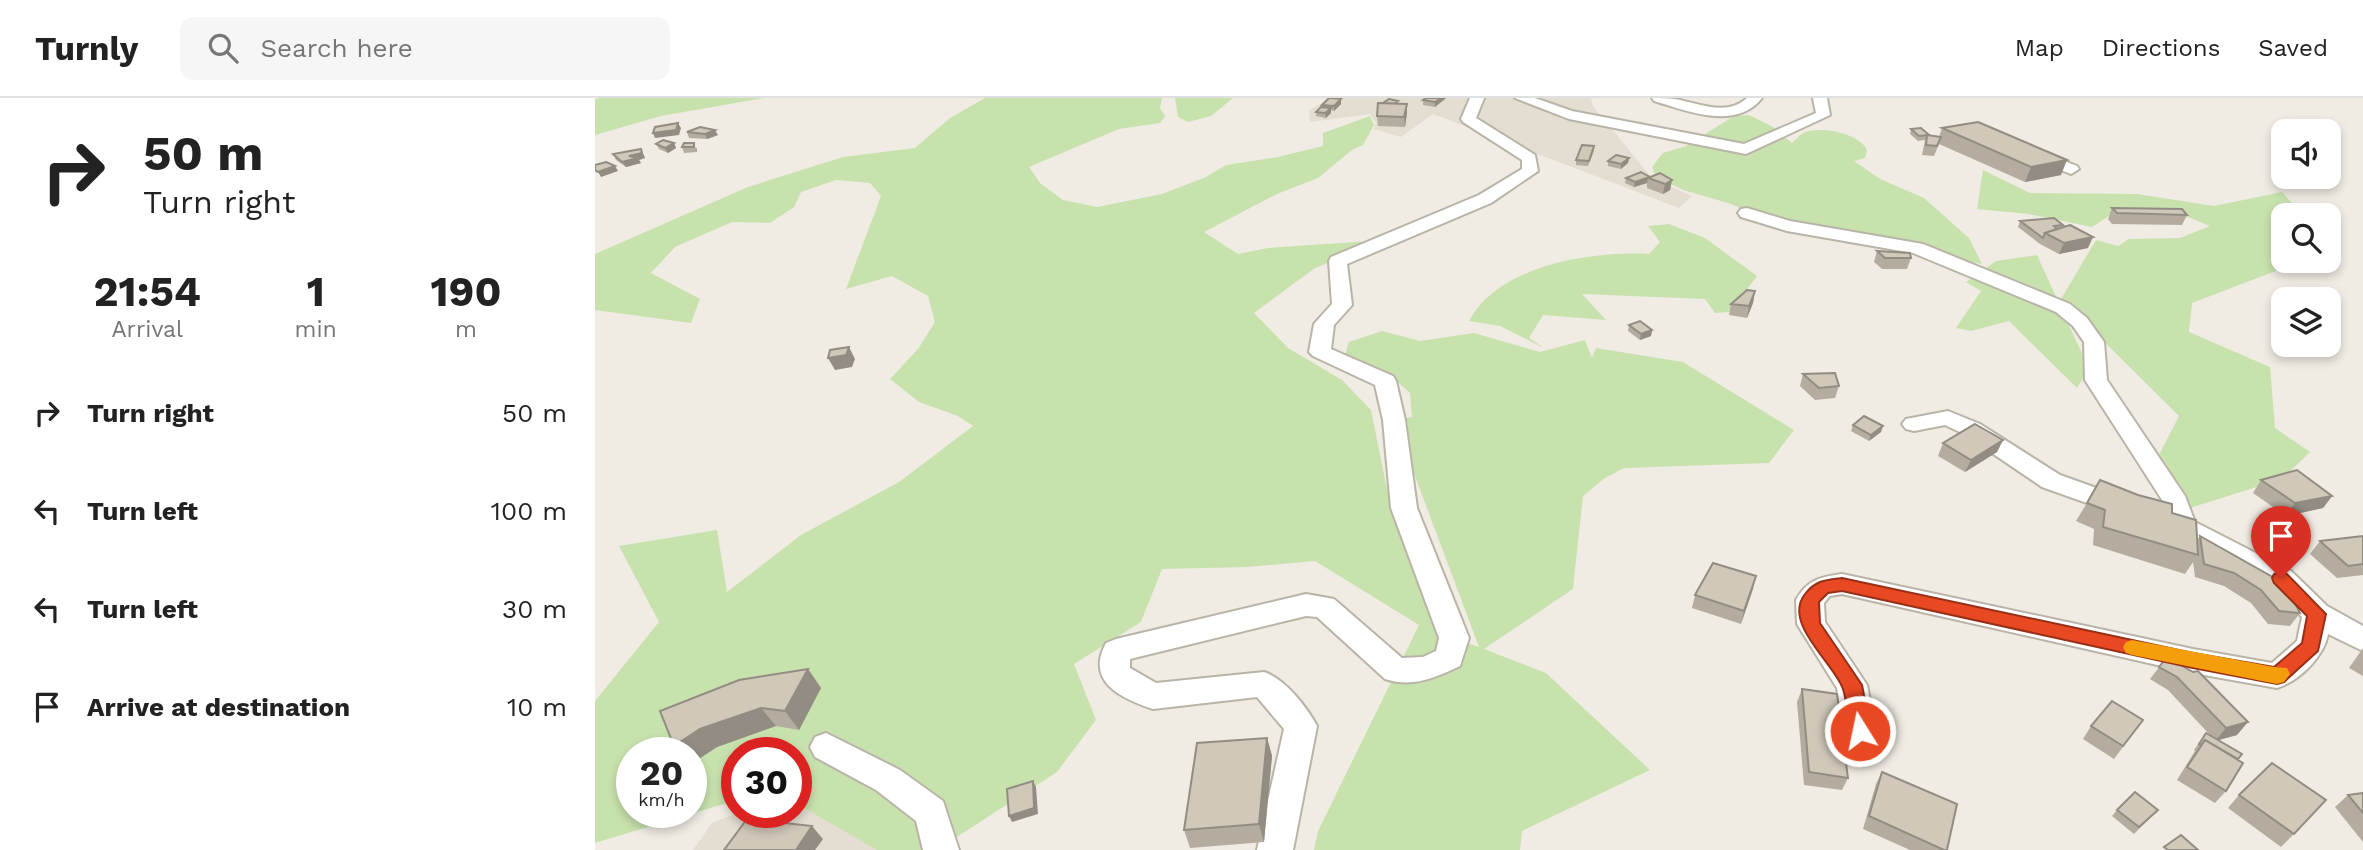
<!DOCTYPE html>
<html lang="en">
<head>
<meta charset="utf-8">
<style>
  body { margin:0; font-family:"Work Sans",sans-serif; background:#f6f6f6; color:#222; height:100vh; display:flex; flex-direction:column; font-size:26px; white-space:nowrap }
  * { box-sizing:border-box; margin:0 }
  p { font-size:23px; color:#767676 }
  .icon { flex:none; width:38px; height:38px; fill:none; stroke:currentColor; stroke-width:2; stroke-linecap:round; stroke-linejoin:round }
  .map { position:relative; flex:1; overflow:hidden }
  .details { display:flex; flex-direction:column; background:#fff; width:595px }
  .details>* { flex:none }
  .hud { background:#fff; color:#222; overflow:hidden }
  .controls { position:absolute; left:1676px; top:21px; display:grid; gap:14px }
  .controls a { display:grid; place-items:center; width:70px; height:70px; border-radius:14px; background:#fff; box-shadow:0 4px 10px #0003; font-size:35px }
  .speed { position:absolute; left:21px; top:639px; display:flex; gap:14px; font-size:35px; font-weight:700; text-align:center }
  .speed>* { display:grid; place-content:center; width:91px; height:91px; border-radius:50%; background:#fff; box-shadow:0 4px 10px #0003; line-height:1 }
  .speed small { font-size:18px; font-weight:400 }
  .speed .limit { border:10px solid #d22; background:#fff; color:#111 }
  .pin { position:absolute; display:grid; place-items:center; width:60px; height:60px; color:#fff; margin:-72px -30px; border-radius:50% 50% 50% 0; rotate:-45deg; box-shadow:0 0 7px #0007 }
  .pin .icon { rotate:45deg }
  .me { position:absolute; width:77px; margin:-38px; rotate:350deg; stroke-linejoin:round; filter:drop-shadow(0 0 5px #0008) }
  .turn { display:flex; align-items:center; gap:24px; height:147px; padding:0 28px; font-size:32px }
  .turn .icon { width:91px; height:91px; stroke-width:2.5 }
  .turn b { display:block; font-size:49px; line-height:60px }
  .eta { display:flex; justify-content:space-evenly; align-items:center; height:119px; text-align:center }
  .eta b { font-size:42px; font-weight:700; line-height:49px }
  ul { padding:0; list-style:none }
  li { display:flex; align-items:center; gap:21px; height:98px; padding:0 28px }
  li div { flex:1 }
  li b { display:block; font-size:26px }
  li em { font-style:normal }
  header { display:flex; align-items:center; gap:42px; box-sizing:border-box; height:98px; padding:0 35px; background:#fff; border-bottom:2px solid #e0e0e0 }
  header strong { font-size:33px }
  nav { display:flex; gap:38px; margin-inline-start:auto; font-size:24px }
  .search { width:490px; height:63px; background:#f6f6f6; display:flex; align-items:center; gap:18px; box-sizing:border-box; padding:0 24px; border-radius:14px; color:#767676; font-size:26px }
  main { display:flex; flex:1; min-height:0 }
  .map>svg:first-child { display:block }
  .residential { fill:#e3ded1 }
  .green { fill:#c8e2ae; fill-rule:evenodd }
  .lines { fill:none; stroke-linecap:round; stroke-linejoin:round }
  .street-casing { stroke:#bab4a7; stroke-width:4 }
  .street { fill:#fff; fill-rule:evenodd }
  .wall { fill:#b3ac9f }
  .shaded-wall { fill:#928c82 }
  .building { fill:#d0c8b9; stroke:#928c82; stroke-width:2 }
  .route { fill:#e84822; stroke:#972f16; stroke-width:2 }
  .slow { fill:#f59e0b }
</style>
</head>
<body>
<header>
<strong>Turnly</strong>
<div class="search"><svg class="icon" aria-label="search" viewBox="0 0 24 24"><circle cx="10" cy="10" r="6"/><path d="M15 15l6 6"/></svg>Search here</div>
<nav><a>Map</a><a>Directions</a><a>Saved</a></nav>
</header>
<main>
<section class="details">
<div class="hud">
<div class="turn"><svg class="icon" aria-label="right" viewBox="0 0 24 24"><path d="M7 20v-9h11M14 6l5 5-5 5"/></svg><div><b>50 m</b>Turn right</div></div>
</div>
<div class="eta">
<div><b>21:54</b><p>Arrival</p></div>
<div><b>1</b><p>min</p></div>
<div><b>190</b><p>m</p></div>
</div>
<ul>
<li><svg class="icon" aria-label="right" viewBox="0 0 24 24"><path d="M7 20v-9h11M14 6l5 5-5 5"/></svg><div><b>Turn right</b></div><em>50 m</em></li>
<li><svg class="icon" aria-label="left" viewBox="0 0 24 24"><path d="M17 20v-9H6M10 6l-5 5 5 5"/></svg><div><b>Turn left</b></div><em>100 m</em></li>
<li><svg class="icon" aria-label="left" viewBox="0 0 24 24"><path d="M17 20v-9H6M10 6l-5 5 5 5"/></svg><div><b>Turn left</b></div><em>30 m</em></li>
<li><svg class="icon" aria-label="arrive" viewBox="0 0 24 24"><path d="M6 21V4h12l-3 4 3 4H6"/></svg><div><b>Arrive at destination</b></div><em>10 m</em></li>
</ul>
</section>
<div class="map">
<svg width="1768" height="752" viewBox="0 0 1768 752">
  <rect width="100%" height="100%" fill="#f0ece3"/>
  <g class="residential">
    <polygon points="737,0 996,0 998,8 1057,80 1097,98 1084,110 838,16 806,39 779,31 781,25 775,16 715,24 714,12"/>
    <polygon points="201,692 302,752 98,752 117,725 145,714 201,714"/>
  </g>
  <g class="green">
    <polygon points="7,0 169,0 66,18 0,37 0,1"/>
    <path d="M390,0H567L565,10L570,18L565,25L524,31L434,69L445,85L468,102L502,109L567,96L611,79L631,67L683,59L728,48V35L775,18L779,27L768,47L757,52L723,80L682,96L609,134L643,156L673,150L790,142L720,170L659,215L693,250L747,282L776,312L796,411L861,541L884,549L799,322L817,319L815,295L794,276L771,275L750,256L754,244L787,233L825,243L879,235L945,254L990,242L997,260L1001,250L1088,264L1199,332L1174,365L1029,370L1010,380L988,398L978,491L889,551L951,575L1055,672L927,733L925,752H719L723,733L824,527L720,463L653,469L567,471L546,524L479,566L501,622L462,674L342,752H282L201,705V654H142V702L0,745V603L64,524L24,448L122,432L132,494L206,437L304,384L378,328L363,318L324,304L295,281L323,251L340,224L333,198L297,178L251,191L286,98L275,85L241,82L206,94L199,109L175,125L137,124L80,149L56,175L105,201L96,225L0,212V156L153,89L248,59L320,50L355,20ZM37,654H96V714H37Z"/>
    <polygon points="580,0 638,0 616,18 593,24 583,19"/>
    <path d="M1154,17L1178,29L1197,45C1200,42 1206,36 1210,34C1226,28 1265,35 1272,52L1270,60L1259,63L1285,81L1329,100L1374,140L1387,166L1175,122L1133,105L1088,92L1061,79L1057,69L1068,55L1091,48L1139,18Z"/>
    <polygon points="1388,72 1435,95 1542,96 1619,108 1687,94 1708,117 1689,117 1689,163 1727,163 1686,171 1597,205 1594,234 1675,269 1680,330 1715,354 1687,381 1595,410 1562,361 1584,318 1466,201 1501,142 1523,148 1534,141 1585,140 1615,128 1593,119 1517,116 1497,129 1433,116 1382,111"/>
    <path d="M1074,126L1110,140L1162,178L1135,214L1120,215L1110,201L987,196L1011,222L948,217L934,240L949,250L905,228L874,223C904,167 995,153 1054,156L1065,144L1053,128Z"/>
    <polygon points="1442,157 1494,271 1482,290 1414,223 1376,233 1361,230 1386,193 1371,184 1401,163"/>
  </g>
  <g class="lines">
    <g class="street-casing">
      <g id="street">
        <path d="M875,0H889L881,20L940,57L943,73L896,105L752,166L757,207L739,227L736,251L798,278L801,283L810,322L822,410L874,540L865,568C840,580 817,590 790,581L722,519L711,518L535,561V570L561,585L669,574C689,580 712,609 722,628L698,752H662L689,631L662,599L558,611C526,600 490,584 511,545L521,541L711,496L739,501L807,560L828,559L841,553L844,540L796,410L788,322L780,287L718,258L714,254L719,226L737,206L734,163L736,159L884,97L927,71V62L868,24L866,21Z"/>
        <polygon points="920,0 940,0 977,13 1149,46 1221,15 1218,0 1232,0 1235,17 1151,56 974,21"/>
        <path d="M1057,0C1065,0 1073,0 1080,1C1103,5 1132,19 1152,0H1167C1141,33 1092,13 1059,3Z"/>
        <polygon points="1441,52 1482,68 1484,71 1476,76 1436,60 1433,57"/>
        <path d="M1152,110L1195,123L1328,146L1475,206L1492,220L1509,244L1512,282L1590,398L1600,424L1696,473L1732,508L1768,528V553L1733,536C1729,559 1704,583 1682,590L1598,575L1247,496L1235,498L1229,505L1230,524L1272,587L1281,633L1276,643L1265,647L1254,643L1249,633L1242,590L1202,526L1201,502C1212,482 1225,479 1247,476L1598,551L1677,565L1702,543L1707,519L1676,487L1580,435L1562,429L1558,423L1562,417L1571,414L1569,405L1490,282L1489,244L1478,228L1461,214L1318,155L1192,133L1146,119L1143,115L1146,111Z"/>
        <polygon points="1353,313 1385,326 1465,377 1535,402 1539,408 1535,414 1526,417 1517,414 1447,389 1369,336 1350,327 1319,333 1311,331 1307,326 1311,321"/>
        <polygon points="231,635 305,672 348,703 364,752 328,752 321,723 281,692 220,659 215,649 220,639"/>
      </g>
    </g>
    <use href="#street" class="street"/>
  </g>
  <g class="wall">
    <polygon points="831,0 851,0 840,9 828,7 828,2"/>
    <polygon points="746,6 739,13 736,12 736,15 731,20 721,18 721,14 727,9 727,7"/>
    <polygon points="803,6 812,6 812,15 810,29 783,28 782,18"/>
    <polygon points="1347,30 1466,77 1430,84 1344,46 1339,58 1327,57 1330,42 1323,43 1315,36 1316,31 1334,37 1344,39"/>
    <polygon points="92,34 123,37 112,41 94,40"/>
    <polygon points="79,45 81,50 73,55 64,51 61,46"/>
    <polygon points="89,45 102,50 102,54 89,55 87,49"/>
    <polygon points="999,48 999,53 993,68 981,67 981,62"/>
    <polygon points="46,51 50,60 44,62 46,65 31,69 21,62 18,56"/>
    <polygon points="1034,60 1033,65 1026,71 1013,68 1013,63"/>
    <polygon points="1055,79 1077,82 1075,92 1068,96 1052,90 1052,85 1039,89 1030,85 1031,80"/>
    <polygon points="1517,110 1592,117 1587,127 1517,126 1513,121"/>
    <polygon points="1425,123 1468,127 1467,130 1493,150 1464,156 1445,146 1423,129"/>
    <polygon points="1282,153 1316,160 1312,171 1287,171 1279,164"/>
    <polygon points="1160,193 1158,205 1152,220 1134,217 1136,206"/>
    <polygon points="1034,227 1057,232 1056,238 1045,242 1033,233"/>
    <polygon points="1208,276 1244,288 1240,300 1220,302 1205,288"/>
    <polygon points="1258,327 1286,334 1274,343 1256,333"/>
    <polygon points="1408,342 1402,354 1370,374 1343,358 1348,345"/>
    <polygon points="1666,382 1737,398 1728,410 1691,418 1658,395"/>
    <polygon points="1492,405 1577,415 1602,442 1605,438 1705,515 1695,528 1673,526 1656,505 1629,488 1600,479 1598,464 1590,476 1498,447 1499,431 1481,423"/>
    <polygon points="1768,438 1768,477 1742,480 1715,456 1725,443"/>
    <polygon points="1161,478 1146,526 1097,510 1100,497"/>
    <polygon points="1768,550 1768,578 1754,570"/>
    <polygon points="1572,559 1642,637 1623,642 1643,661 1631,693 1620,705 1582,682 1600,653 1599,652 1606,642 1611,635 1615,637 1573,592 1555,581"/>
    <polygon points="213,571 226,590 204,632 181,628 122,649 96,666 96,654"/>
    <polygon points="1207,591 1253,680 1247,692 1209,687 1202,604"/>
    <polygon points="1548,622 1519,661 1488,641 1496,628"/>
    <polygon points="672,640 677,658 669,744 595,750 589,732"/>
    <polygon points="1287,674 1352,752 1315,752 1268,731 1281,686"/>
    <polygon points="1768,695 1768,744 1740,709 1753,697"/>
    <polygon points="1644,697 1699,736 1686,749 1633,710"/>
    <polygon points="1522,712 1563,712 1539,736 1517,718"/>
  </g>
  <g class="shaded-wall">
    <polygon points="846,0 851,0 840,9 840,4"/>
    <polygon points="746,1 746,6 739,13 739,8"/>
    <polygon points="812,6 812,15 810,29 809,19"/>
    <polygon points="736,10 736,15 731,20 730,15"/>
    <polygon points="83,25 86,30 84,37 60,40 58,35"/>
    <polygon points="120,32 123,37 112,41 110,36"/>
    <polygon points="79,45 81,50 73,55 70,50"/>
    <polygon points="46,51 50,60 44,62 46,65 31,69 27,64"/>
    <polygon points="1034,60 1033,65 1026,71 1026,66"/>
    <polygon points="1472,62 1466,77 1430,84 1436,69"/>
    <polygon points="20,68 23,73 6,79 3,74"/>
    <polygon points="1053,80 1052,85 1039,89 1040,84"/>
    <polygon points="1077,82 1075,92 1068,96 1070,86"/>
    <polygon points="1498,139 1493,150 1464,156 1469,145"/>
    <polygon points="1160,193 1158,205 1152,220 1154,208"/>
    <polygon points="1057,232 1056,238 1045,242 1046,236"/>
    <polygon points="254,249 260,261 257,269 240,272 233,260"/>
    <polygon points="1288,328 1286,334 1274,343 1276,337"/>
    <polygon points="1408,342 1402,354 1370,374 1376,362"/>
    <polygon points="1737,398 1728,410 1691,418 1700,405"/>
    <polygon points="1161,478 1158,491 1146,526 1149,513"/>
    <polygon points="213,571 226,590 204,632 190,613"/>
    <polygon points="166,610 181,628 122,649 96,666 96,654 85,654 79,648 105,631"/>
    <polygon points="1653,624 1642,637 1620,643 1631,630"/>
    <polygon points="672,640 677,658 669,744 664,726"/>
    <polygon points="438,683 441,689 443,716 417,724 414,718"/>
    <polygon points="217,728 228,741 220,752 201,752"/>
  </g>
  <g class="building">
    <polygon points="734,0 737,0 746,1 739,8 727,7"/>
    <polygon points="831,0 846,0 840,4 828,2"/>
    <polygon points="794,1 803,3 799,6 788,5"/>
    <polygon points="783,5 812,6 809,19 782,18"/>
    <polygon points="726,9 736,10 730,15 721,14"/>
    <polygon points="1383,24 1472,62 1436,69 1347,30"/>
    <polygon points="83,25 81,32 58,35 60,29"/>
    <polygon points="105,29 120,32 110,36 92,34"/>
    <polygon points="1326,30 1334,37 1324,38 1316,31"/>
    <polygon points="1332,37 1346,39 1342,48 1331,47"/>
    <polygon points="68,42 79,45 70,50 61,46"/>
    <polygon points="89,45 99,45 99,49 87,49"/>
    <polygon points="987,47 999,48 994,63 981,62"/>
    <polygon points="46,51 47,55 34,58 43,60 27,64 18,56"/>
    <polygon points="1021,57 1034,60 1026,66 1013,63"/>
    <polygon points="11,64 20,68 3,74 0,72 0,67"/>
    <polygon points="1046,74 1055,79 1040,84 1031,80"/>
    <polygon points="1065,75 1077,82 1070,86 1053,80"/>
    <polygon points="1517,110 1587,111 1592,117 1522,115"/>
    <polygon points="1459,120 1468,127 1459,128 1462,131 1450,135 1448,140 1425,123"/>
    <polygon points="1475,127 1498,139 1469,145 1450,135"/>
    <polygon points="1282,153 1315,155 1316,160 1290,160"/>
    <polygon points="1152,192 1160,193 1154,208 1136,206"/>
    <polygon points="1045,223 1057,232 1046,236 1034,227"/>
    <polygon points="254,249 251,257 233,260 235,252"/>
    <polygon points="1240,275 1244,288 1224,290 1208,276"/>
    <polygon points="1269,318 1288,328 1276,337 1258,327"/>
    <polygon points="1380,326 1408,342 1376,362 1348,345"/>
    <polygon points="1702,372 1737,398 1700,405 1666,382"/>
    <polygon points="1505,382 1543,397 1577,406 1577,415 1601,422 1603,457 1508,429 1510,412 1492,405"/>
    <polygon points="1605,438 1690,486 1705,515 1684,513 1666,492 1639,475 1609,466"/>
    <polygon points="1768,438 1768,466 1753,468 1725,443"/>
    <polygon points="1118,465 1161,478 1149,513 1100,497"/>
    <polygon points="1572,559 1598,574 1603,573 1653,624 1631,630 1582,579 1564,569"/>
    <polygon points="213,571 190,613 166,610 105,631 79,648 65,613 144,582"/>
    <polygon points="1207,591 1242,596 1253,680 1214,674"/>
    <polygon points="1517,603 1548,622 1528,648 1496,628"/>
    <polygon points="1611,635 1647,656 1643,661 1610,642 1606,647 1604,646"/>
    <polygon points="672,640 664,726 589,732 602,645"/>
    <polygon points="1610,642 1648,665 1631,693 1592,669"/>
    <polygon points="1677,665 1731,702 1699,736 1644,697"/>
    <polygon points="1287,674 1362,706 1352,752 1349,752 1274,718"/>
    <polygon points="438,683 439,710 414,718 412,691"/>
    <polygon points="1540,694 1563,712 1544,729 1522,712"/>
    <polygon points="1768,695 1768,715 1753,697"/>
    <polygon points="152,721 217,728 201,752 129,752"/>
    <polygon points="1586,737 1603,752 1573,752 1569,749"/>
  </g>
  <path class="route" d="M1686,474L1692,476L1731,516L1723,553L1689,584L1682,586L1598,570L1247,493L1233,495L1224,504L1225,525L1267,587L1276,633L1273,640L1265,642L1258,640L1255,633C1253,620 1252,604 1248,591C1239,565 1187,525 1210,496C1221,482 1231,482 1247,480L1598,555L1679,569L1707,545L1712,518L1679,485L1677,480L1679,476Z"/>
  <polygon class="slow" points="1537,542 1679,569 1692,570 1695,576 1689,584 1682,586 1537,557 1531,555 1528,549 1531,544"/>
</svg>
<div class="controls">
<a><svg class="icon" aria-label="sound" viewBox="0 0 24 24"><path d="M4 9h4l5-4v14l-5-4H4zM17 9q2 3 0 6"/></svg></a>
<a><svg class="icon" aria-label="search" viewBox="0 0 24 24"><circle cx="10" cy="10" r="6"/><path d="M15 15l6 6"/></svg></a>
<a><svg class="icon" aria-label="layers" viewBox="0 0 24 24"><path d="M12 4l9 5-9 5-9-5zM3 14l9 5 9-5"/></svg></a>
</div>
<div class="speed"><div>20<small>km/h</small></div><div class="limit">30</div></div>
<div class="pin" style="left:1686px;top:480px;background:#d93025"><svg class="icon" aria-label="arrive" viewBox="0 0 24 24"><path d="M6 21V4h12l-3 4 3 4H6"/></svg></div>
<svg class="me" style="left:1265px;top:633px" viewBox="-20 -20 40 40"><circle r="17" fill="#e84822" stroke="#fff" stroke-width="3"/><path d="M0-11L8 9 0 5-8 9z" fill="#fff"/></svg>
</div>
</main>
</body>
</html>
